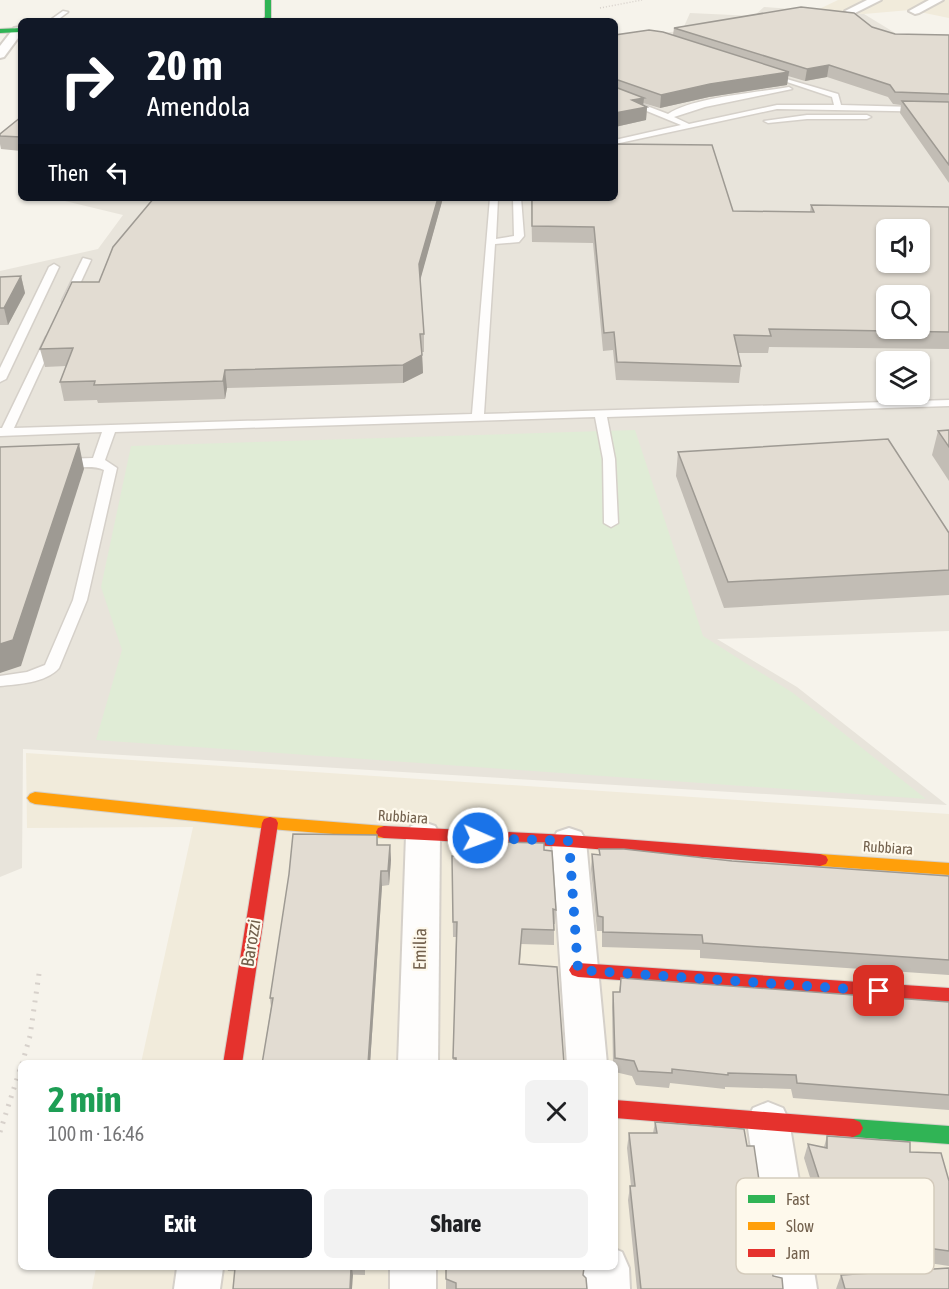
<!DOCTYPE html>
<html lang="en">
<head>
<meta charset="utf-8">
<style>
  body { margin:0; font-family:"Asap Condensed",sans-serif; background:#f2f2f2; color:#202124; height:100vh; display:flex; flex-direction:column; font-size:22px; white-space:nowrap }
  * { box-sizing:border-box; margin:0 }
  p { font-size:20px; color:#757577 }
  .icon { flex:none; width:33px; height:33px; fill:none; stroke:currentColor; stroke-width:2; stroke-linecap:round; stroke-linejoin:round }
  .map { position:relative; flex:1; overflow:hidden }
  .sheet { position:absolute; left:18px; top:1060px; width:600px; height:210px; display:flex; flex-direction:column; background:#fff; border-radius:9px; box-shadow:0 2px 4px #0004 }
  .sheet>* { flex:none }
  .top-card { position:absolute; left:18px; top:18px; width:600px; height:183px; border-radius:9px; box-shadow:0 2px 4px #0004; background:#111827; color:#fff; overflow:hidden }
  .buttons { position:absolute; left:876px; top:219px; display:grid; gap:12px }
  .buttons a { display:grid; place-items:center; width:54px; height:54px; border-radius:9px; background:#fff; box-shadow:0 2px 4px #0004; font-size:30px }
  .pin { position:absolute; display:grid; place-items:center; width:51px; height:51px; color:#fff; margin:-26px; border-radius:12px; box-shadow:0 3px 9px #0006 }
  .me { position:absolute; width:66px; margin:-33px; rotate:92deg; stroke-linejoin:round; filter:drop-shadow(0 0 4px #0008) }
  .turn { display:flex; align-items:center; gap:21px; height:126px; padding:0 30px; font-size:27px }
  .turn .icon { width:78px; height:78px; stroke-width:2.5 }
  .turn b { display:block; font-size:42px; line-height:51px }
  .then { display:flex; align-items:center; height:57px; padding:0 30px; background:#0003; gap:12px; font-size:22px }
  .round { display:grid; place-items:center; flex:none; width:63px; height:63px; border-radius:9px; background:#f2f2f2 }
  .overview { display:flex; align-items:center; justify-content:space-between; height:102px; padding:0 30px }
  h1 { font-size:36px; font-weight:700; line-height:45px; color:#1e9e55 }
  .primary-button { display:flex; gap:12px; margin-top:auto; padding:12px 30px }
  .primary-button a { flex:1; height:69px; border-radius:9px; background:#111827; color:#fff; font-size:24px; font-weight:700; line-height:69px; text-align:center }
  .primary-button a+a { background:#f2f2f2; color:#202124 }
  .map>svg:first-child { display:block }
  .residential { fill:#f1ebdb }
  .industrial { fill:#e8e4db; fill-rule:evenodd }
  .green { fill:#e0ecd6 }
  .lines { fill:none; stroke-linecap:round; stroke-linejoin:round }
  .lane-casing { stroke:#d5d0c9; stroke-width:3 }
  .street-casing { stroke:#d5d0c9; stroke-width:4 }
  .fast-casing { stroke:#d5d0c9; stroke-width:2 }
  .slow-casing { stroke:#d5d0c9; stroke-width:2 }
  .jam-casing { stroke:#d5d0c9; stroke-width:2 }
  .path-far1 { stroke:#d7d1cb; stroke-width:1.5; stroke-dasharray:1 2; stroke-linecap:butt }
  .path { stroke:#d7d1cb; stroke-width:5; stroke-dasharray:2 7; stroke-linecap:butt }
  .lane { fill:#fefdfc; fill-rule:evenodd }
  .street { fill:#fefdfc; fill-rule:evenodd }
  .fast { fill:#30b455; fill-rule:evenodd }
  .slow { fill:#ff9f0a; fill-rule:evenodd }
  .jam { fill:#e5322d; fill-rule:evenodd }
  .wall { fill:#c2bdb5 }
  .shaded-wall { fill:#9e9a93 }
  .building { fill:#e2dcd2; stroke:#9e9a93; stroke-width:1.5; fill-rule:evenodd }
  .route { stroke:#1a73e8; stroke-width:10; stroke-dasharray:0 18 }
  .labels { text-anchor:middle; stroke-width:4.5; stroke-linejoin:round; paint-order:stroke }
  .street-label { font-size:15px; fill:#72604c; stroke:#fef9ec }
  .near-street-label { font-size:18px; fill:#72604c; stroke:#fef9ec }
  .key { fill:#fef9ec; stroke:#d4cbbc; stroke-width:1.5 }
  .key-label { font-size:16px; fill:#72604c }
</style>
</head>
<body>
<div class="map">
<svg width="949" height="1289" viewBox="0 0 949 1289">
  <rect width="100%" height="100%" fill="#f6f3eb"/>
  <g class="residential">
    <polygon points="838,0 949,0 949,18 910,10 864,14 815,11"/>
    <polygon points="26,753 949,814 949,1289 92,1289 96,1268 615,1268 615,1064 141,1063 193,827 27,828"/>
  </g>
  <path class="industrial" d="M764,7L864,14L905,39L949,42V631L717,639L797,687L947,805L23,749L22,868L0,877V271L98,249L123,215L65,201L68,198H615V37L682,31L690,13L754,16ZM886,230H920V262H886ZM886,296H920V328H886ZM886,362H920V394H886Z"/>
  <polygon class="green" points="635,430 703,636 793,693 926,799 96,740 122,650 101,587 131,446"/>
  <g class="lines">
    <g class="lane-casing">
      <g id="lane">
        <polygon points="63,11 68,12 56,21 49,21"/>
        <path d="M766,73L838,94L841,105L949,108V112L777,109L615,144V140L681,125L615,98V94L668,114C694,97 757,93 789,87L792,89L705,107L674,117L689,124L777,105H834L832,97L766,75Z"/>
        <polygon points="807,115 867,115 871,117 867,119 807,119 768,123 764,121"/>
        <path d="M490,198H498L496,239L514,236L513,198H521L524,236L519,242L495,244L484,414L949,400V406L607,417L615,459L618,523L611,527L604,523L603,459L595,417L115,432L105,460L117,468L87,600L59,668C46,683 18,684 0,686V676L27,672L45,665L73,600L104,470C90,463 68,472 57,463L63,459L93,458L102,432L0,436V428H2L46,337L50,336L55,339L14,428L472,414Z"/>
        <polygon points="83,258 91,260 72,301 63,303 62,301"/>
        <polygon points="54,264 59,267 6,379 0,382 0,368 49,267"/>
      </g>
    </g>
    <g class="street-casing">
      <g id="street">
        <polygon points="867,0 881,0 855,13 851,14 845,11"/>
        <polygon points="929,0 943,0 919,13 915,14 909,11"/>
        <polygon points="21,27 21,34 4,57 0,58 0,46 14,28"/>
        <polygon points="423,822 435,826 440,835 438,1064 398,1064 406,835 411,826"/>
        <polygon points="569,828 581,832 586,841 607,1064 567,1064 552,841 557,832"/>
        <polygon points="768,1102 783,1108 789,1121 817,1289 771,1289 747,1121 753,1108"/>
        <polygon points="615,1249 622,1252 629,1268 630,1289 584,1289 583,1268 615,1268"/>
        <polygon points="177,1268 223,1268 220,1289 174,1289"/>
        <rect x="390" y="1268" width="46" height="21"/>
      </g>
    </g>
    <g class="fast-casing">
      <g id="fast">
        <polygon points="265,0 271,0 271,18 267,21 261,21 265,17"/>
        <polygon points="21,28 21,32 0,33 0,29"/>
        <polygon points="853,1119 949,1126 949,1144 853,1137 846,1134 843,1128 846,1122"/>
      </g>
    </g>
    <g class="slow-casing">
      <g id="slow">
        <polygon points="35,792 270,817 384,826 390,828 392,832 390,836 384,838 270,829 35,804 30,802 27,798 30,794"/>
        <polygon points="820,854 949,863 949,875 820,866 814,864 812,860 814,856"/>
      </g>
    </g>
    <g class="jam-casing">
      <g id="jam">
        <polygon points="270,817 276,819 278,823 242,1064 223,1064 262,823 264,819"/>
        <polygon points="384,826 569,835 820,854 826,856 828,860 826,864 820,866 569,847 384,838 378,836 376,832 378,828"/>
        <polygon points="578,963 949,988 949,1004 578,977 572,975 569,970 572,965"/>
        <polygon points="615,1100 853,1119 860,1122 863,1128 860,1134 853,1137 615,1118"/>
      </g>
    </g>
    <polyline class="path-far1" points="600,8 642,0"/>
    <g class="path">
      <polyline points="22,1064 30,1036 40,967"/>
      <polyline points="0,1132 21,1066"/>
    </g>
    <use href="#lane" class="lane"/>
    <use href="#street" class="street"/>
    <use href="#fast" class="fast"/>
    <use href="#slow" class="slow"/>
    <use href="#jam" class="jam"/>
  </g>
  <g class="wall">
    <polygon points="872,27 895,34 949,35 949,183 900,113 901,105 893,104 888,97 827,77 805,81 788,76 787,85 709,97 660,108 643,103 643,105 647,107 646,120 615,127 615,35 673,35 674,28"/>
    <polygon points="21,117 21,151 1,149 0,144 0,134"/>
    <polygon points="133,198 443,198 420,279 424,334 424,352 422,352 423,373 403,383 227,388 225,399 98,403 97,400 64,401 60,382 66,366 45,367 40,349 99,282 153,199"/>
    <polygon points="531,198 615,198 733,211 810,212 811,205 949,207 949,349 769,347 768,353 738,353 741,366 739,383 616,380 613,350 603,351 593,243 532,242"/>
    <polygon points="21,276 25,293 8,325 0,325 0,277"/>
    <polygon points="949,430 949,481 932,455 938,431"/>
    <polygon points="678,452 949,533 949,595 724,608 676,476"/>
    <polygon points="377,835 378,845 390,845 391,860 389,885 382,886 370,1064 262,1064 271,1007 270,998"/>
    <polygon points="599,849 732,861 949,876 949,975 700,958 700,950 602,947 602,931 597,931 591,869 592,854 599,855"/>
    <polygon points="544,850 556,910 555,924 554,924 554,945 521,944 520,964 564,1064 453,1064 456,937 453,937 452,856"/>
    <polygon points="621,978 949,1002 949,1110 793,1098 791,1089 725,1087 725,1089 670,1083 669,1088 636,1085 632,1076 615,1072 615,1064 613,1064 612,1007 613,992 619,992"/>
    <polygon points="655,1122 747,1146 773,1276 783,1289 637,1289 628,1200 630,1186 631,1186 627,1148 629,1133 653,1133"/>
    <polygon points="827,1136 910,1152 949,1181 949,1266 822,1247 814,1214 818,1203 804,1158 808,1144 824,1147"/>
    <polygon points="227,1268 365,1268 365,1275 228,1271"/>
    <polygon points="446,1268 583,1275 587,1289 446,1289"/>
    <polygon points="841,1275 949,1289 836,1289"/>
  </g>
  <g class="shaded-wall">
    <polygon points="829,65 827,77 805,81 807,69"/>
    <polygon points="789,72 787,85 709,97 660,108 661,95 710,84"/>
    <polygon points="644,98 643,107 647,107 646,120 615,127 615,113 632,100"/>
    <polygon points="438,198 443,198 420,281 419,264"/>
    <polygon points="21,276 25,293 8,325 4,308"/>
    <polygon points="422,355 423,373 403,383 403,365"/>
    <polygon points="225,370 227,388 225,399 223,381"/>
    <polygon points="79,444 84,469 21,666 0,673 0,644"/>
    <polygon points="390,845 391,860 389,885 388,871"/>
    <polygon points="381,871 382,886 370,1064 368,1064"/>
    <polygon points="351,1268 352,1268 353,1275 352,1289 350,1289"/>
  </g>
  <g class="building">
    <polygon points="801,7 854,13 872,27 895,34 949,35 949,94 895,92 890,85 829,65 807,69 674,28"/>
    <polygon points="649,30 663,32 789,72 710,84 661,95 615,79 615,35"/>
    <polygon points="615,87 644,98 632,100 647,107 615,113"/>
    <polygon points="902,101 949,102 949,165"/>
    <polygon points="21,117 21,137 0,136 0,134"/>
    <path d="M615,144L712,145L733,211L814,212L811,205L949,207V332L769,329L771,336L734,335L741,366L617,362L614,332L604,333L594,227L532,226V198H615ZM886,230H920V262H886ZM886,296H920V328H886Z"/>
    <polygon points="154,198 438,198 419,264 424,334 420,334 422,355 403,365 225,370 223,381 94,385 95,381 60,382 73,348 40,349 72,282 99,282 113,247"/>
    <polygon points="21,276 4,308 0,308 0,277"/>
    <polygon points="949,430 949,447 938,431"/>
    <polygon points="888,439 949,533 949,570 728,582 678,452"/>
    <polygon points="79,444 13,640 0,644 0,447"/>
    <polygon points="293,834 377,835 377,845 390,845 388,871 381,871 368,1064 262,1064 273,998 270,998 289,874"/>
    <polygon points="455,841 544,843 544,850 552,851 556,910 553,909 554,930 522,929 519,964 557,967 564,1064 456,1064 456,1058 453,1058 457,922 453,922 452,856 454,856"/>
    <polygon points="599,849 624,849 732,861 949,876 949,960 703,943 702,935 603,932 603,917 598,916 592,854 600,855"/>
    <polygon points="621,978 949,1002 949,1095 797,1083 796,1075 728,1073 728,1075 672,1069 672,1073 638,1071 634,1061 615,1058 613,992 620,992"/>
    <polygon points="655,1122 744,1129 747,1146 754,1146 773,1276 782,1278 783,1289 641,1289 630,1186 635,1186 629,1133 657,1133"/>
    <polygon points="827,1136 910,1142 910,1152 941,1153 949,1181 949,1251 827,1234 819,1200 826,1200 808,1144 827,1148"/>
    <polygon points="235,1268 351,1268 350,1289 233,1289"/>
    <polygon points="446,1268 584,1268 583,1275 586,1278 587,1289 456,1289 456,1283 446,1279"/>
    <polygon points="949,1268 949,1289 845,1289 841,1275"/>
  </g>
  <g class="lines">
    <polyline class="route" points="478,838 569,841 578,970 879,991"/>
  </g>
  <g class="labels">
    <g class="street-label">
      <text transform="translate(403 817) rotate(4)" y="5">Rubbiara</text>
      <text transform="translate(888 848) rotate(4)" y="5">Rubbiara</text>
    </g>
    <g class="near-street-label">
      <text transform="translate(251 943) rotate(-81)" y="6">Barozzi</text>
      <text transform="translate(420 949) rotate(-89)" y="6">Emilia</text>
    </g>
  </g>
  <rect x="736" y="1178" width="198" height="96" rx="9" class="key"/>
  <rect x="748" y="1195" width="27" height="8" fill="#30b455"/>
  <rect x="748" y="1222" width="27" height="8" fill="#ff9f0a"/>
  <rect x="748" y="1249" width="27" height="8" fill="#e5322d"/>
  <g class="key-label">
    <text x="786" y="1205">Fast</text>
    <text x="786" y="1232">Slow</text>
    <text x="786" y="1259">Jam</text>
  </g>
</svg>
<div class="buttons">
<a><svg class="icon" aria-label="sound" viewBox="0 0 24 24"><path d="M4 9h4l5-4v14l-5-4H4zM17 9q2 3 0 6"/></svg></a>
<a><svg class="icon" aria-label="search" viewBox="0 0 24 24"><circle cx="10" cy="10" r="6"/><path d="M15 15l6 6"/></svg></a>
<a><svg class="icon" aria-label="layers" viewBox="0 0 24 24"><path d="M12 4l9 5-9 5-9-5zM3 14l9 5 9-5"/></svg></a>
</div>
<div class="pin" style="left:879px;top:991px;background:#d93025"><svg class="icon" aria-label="arrive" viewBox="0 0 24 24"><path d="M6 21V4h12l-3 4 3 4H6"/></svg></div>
<svg class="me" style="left:478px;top:838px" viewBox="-20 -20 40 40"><circle r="17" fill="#1a73e8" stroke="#fff" stroke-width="3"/><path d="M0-11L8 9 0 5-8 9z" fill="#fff"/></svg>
<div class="top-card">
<div class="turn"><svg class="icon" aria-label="right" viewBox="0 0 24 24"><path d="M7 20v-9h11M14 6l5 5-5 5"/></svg><div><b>20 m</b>Amendola</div></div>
<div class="then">Then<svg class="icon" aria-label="left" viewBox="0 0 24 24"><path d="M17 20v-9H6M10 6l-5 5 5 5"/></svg></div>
</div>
<section class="sheet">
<div class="overview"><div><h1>2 min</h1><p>100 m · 16:46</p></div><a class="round"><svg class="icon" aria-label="close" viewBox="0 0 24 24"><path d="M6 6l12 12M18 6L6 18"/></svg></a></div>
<div class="primary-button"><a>Exit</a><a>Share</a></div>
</section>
</div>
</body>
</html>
